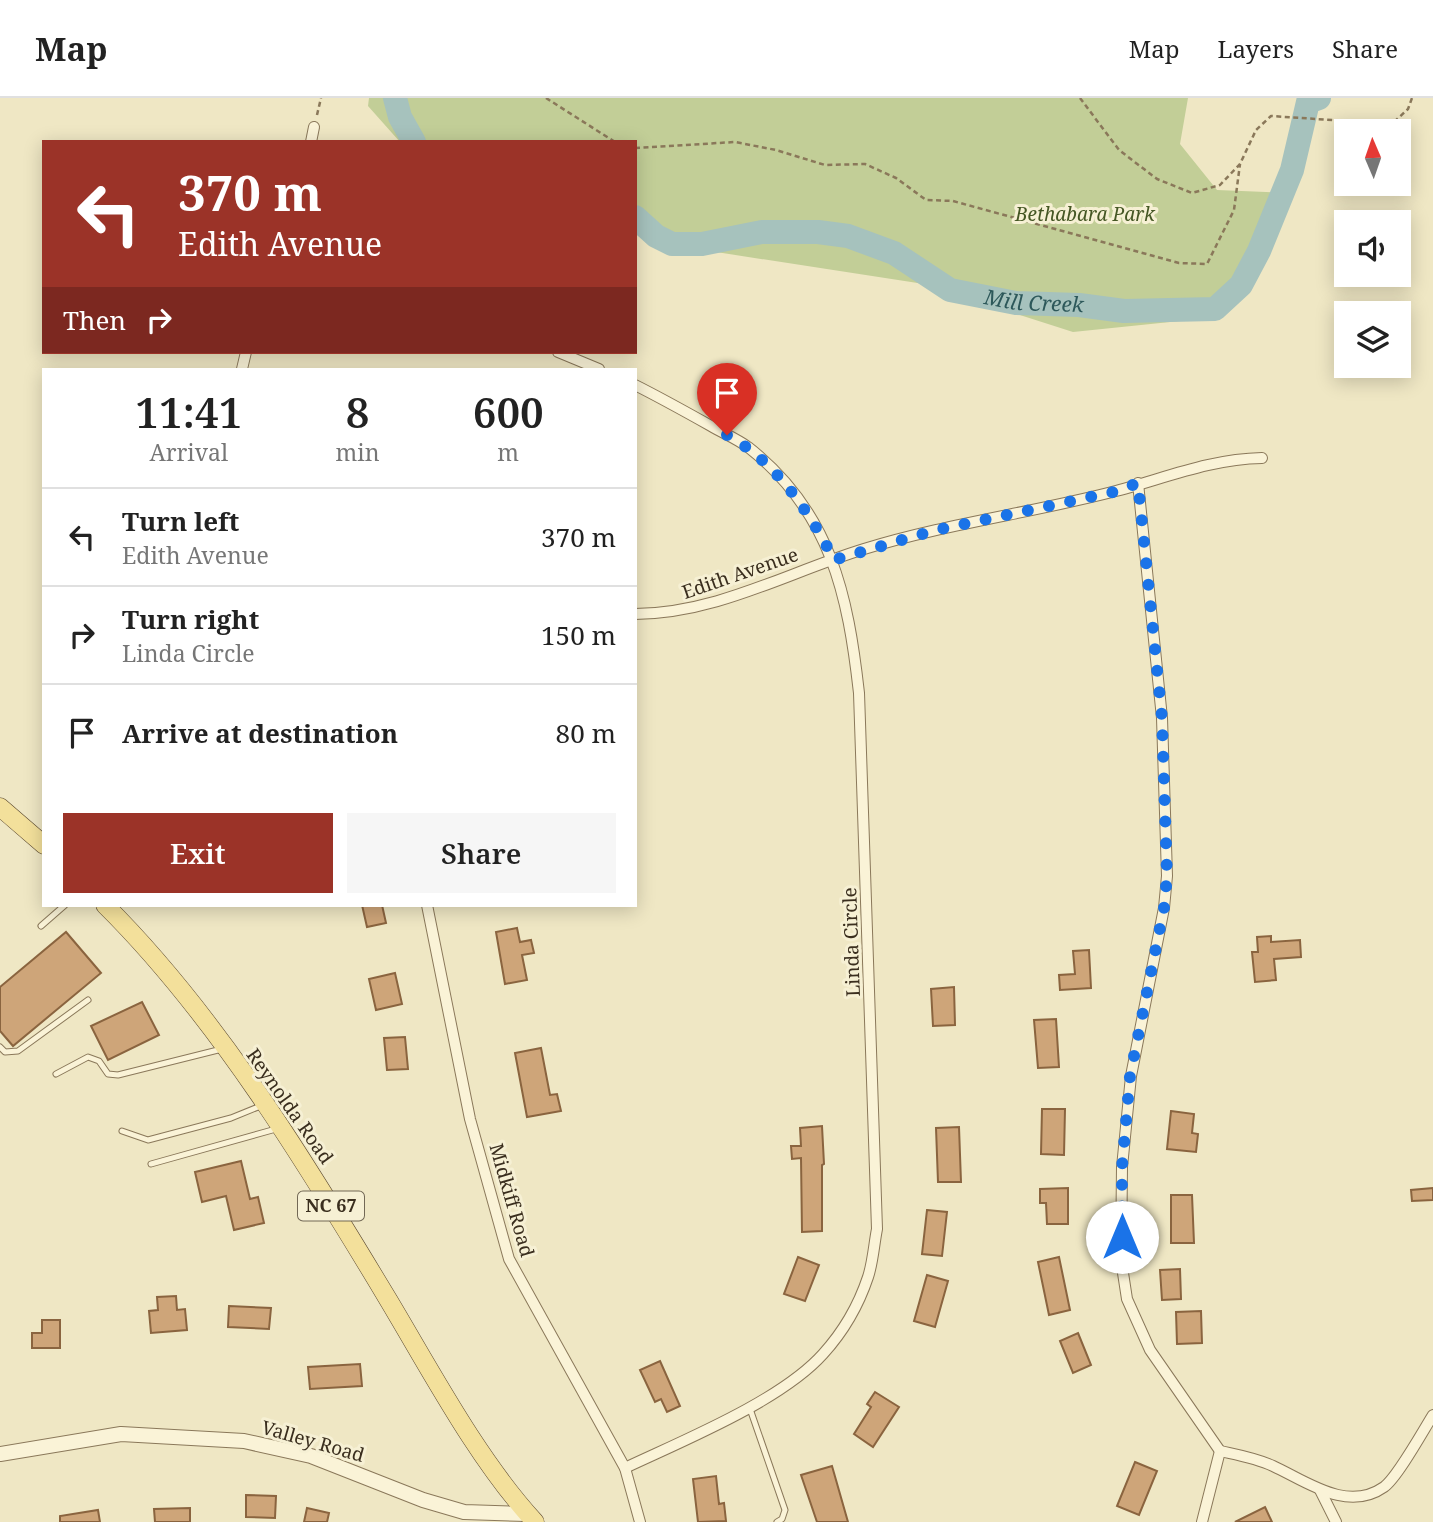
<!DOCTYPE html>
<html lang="en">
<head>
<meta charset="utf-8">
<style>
  body { margin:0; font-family:"Noto Serif",serif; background:#f6f6f6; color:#222; height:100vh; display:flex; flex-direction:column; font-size:26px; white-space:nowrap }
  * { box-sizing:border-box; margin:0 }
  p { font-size:23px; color:#767676 }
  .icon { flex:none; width:38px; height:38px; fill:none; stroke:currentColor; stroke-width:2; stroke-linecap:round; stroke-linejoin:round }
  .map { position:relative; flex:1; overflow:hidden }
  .side { position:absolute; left:42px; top:270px; width:595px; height:539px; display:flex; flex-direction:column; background:#fff; border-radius:0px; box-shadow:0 4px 18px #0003 }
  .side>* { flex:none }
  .banner { position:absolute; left:42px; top:42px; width:595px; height:214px; border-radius:0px; box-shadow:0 4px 18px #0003; background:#9b3328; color:#fff; overflow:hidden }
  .needle { width:46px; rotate:358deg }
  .buttons { position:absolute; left:1334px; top:21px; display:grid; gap:14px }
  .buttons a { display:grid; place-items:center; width:77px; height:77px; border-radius:0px; background:#fff; box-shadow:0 4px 18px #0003; font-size:35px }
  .pin { position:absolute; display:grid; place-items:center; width:60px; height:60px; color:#fff; margin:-72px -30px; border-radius:50% 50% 50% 0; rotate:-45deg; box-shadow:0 0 7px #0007 }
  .pin .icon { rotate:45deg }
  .me { position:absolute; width:77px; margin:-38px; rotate:0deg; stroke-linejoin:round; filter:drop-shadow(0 0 5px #0008) }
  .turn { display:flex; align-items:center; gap:24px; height:147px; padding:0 21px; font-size:32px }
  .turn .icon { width:91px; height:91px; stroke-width:2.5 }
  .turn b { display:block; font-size:49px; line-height:60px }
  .then { display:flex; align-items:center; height:66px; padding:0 21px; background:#0003; gap:14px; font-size:26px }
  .eta { display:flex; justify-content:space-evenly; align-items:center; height:119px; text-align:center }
  .eta b { font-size:42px; font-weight:600; line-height:49px }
  .button { display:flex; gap:14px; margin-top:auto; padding:14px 21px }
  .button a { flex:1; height:80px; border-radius:0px; background:#9b3328; color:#fff; font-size:28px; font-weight:600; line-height:80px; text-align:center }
  .button a+a { background:#f6f6f6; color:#222 }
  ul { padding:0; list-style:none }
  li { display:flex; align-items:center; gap:21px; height:98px; padding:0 21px; border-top:2px solid #e0e0e0 }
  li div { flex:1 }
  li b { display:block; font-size:26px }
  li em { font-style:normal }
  header { display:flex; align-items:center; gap:42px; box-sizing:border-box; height:98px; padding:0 35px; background:#fff; border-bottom:2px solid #e0e0e0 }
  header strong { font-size:33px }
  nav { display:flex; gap:38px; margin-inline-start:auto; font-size:24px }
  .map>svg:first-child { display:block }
  .green { fill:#c2ce97 }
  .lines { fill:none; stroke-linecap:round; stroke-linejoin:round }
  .river { stroke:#a6c2bd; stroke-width:24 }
  .building { fill:#cea579; stroke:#8a643f; stroke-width:2 }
  .service-casing { stroke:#8a785a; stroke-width:7 }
  .minor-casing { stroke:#8a785a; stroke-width:12 }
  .tertiary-casing { stroke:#8a785a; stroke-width:16 }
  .primary-casing { stroke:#58462e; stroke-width:19 }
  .path { stroke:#8a785a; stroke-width:2.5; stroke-dasharray:5 3.5; stroke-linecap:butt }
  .service { stroke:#faf3d7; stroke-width:5 }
  .minor { stroke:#faf3d7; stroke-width:10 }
  .tertiary { stroke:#faf3d7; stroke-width:14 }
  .primary { stroke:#f3e09b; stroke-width:18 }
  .route { stroke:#1a73e8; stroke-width:12; stroke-dasharray:0 21.6 }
  .labels { text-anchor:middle; stroke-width:6; stroke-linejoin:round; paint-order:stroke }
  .shield { fill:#f6f0d4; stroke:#726855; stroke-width:2 }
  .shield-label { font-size:18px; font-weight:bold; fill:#3a2e1e }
  .park-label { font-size:19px; font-style:italic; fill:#455724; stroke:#f6f0d4 }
  .street-label { font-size:19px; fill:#3a2e1e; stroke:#f6f0d4 }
  .water-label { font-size:21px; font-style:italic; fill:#2d585a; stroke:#f6f0d4 }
</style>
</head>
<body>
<header>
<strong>Map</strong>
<nav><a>Map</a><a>Layers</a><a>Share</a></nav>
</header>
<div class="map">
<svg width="1433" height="1424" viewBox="0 0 1433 1424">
  <rect width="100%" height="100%" fill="#efe7c4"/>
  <polygon class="green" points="369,0 1188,0 1180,46 1217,92 1290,95 1255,171 1209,220 1073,234 924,186 677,148 635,126 635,44 400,44 368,8"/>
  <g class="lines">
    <g class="river">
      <polyline points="395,0 400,19 414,44"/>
      <path id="s1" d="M635,119L656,138L672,146H702L762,134H818L848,138L894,155L950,192L1016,205L1079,207L1124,213L1215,211L1241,187L1259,153L1292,72L1308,4L1319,0"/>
    </g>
  </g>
  <g class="building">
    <polygon points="362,807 382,807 386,825 367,829"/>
    <polygon points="517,830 520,844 531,842 534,855 522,857 527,882 505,886 496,834"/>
    <polygon points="66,834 101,875 13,948 0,933 0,889"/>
    <polygon points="1271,838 1271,844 1300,842 1301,859 1274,861 1276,882 1255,884 1252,854 1258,854 1257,839"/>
    <polygon points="1089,852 1091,890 1060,892 1059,877 1075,876 1073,853"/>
    <polygon points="395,875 402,906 376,912 369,881"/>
    <polygon points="954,889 955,927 933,928 931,891"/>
    <polygon points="142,904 159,937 108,962 91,928"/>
    <polygon points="1056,921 1059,969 1038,970 1034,922"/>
    <polygon points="405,939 408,971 387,972 384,940"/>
    <polygon points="541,950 550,997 557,996 561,1013 527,1019 515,955"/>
    <polygon points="1042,1011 1065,1011 1064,1057 1041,1056"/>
    <polygon points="1171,1013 1194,1016 1192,1035 1198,1036 1196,1054 1167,1051"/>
    <polygon points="822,1028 824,1066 822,1067 822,1133 802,1134 801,1060 792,1061 791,1048 801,1048 800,1030"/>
    <polygon points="959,1029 961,1084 938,1084 936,1030"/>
    <polygon points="241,1063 250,1101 258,1099 264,1125 234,1132 226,1098 202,1104 195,1074"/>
    <polygon points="1068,1090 1068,1126 1047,1126 1046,1105 1040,1105 1040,1091"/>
    <polygon points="1433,1090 1433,1102 1412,1103 1411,1092"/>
    <polygon points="1171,1097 1192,1097 1194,1145 1171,1145"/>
    <polygon points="927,1112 947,1114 942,1158 922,1156"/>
    <polygon points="798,1159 819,1167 805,1203 784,1196"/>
    <polygon points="1059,1159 1070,1212 1049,1217 1038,1164"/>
    <polygon points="1180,1171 1181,1201 1162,1202 1160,1172"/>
    <polygon points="927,1177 948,1183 935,1229 914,1223"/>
    <polygon points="176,1198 177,1212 185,1211 187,1232 151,1235 149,1213 158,1212 157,1199"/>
    <polygon points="229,1208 271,1210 269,1231 228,1229"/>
    <polygon points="1201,1213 1202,1245 1177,1246 1176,1214"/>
    <polygon points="42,1222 60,1222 60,1250 32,1250 32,1235 42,1235"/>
    <polygon points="1078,1235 1091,1267 1073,1275 1060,1243"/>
    <polygon points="660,1263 680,1308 667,1314 661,1301 655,1304 640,1272"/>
    <polygon points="360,1266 362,1288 310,1291 308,1269"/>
    <polygon points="875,1294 899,1309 873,1349 854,1336 871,1309 867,1306"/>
    <polygon points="1135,1364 1157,1373 1139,1417 1117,1408"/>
    <polygon points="832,1368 848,1424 817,1424 801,1377"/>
    <polygon points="716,1378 719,1406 724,1405 726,1423 698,1424 693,1381"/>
    <polygon points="246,1397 276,1398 275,1420 246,1419"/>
    <polygon points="1265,1409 1272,1424 1235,1424"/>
    <polygon points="190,1410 190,1424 155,1424 154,1411"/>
    <polygon points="307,1410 329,1415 327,1424 304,1424"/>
    <polygon points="98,1412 100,1424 60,1424 60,1418"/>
  </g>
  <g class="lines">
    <g class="service-casing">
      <g id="service">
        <polyline points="41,828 65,807"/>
        <polyline points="0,949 5,954 18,953 88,902"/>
        <polyline points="56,976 88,959 99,963 108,976 118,977 222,951"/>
        <polyline points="122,1033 148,1042 231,1020 263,1007"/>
        <polyline points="151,1066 276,1031"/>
        <polyline points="749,1308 785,1412 782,1421 777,1424"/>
      </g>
    </g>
    <g class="minor-casing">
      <g id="minor">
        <polyline points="311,44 314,29"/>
        <polyline points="558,254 599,271"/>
        <polyline points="242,271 246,254"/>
        <polyline points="1138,385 1162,620 1167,778 1164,810 1131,978 1122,1069 1121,1162 1127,1201 1150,1252 1220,1353"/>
        <path d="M635,516C718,515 786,475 864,451C945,426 1030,415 1112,394C1163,381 1209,361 1262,360"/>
        <polyline points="427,807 470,1021 509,1161 625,1370 640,1424"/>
        <path d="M1220,1353C1238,1357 1256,1360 1273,1368C1306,1383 1347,1415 1384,1389C1397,1380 1423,1333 1433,1317"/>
        <path d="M625,1370C682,1343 781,1303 823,1256C843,1234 859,1206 868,1179C873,1164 874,1146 877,1131L859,595C848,497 831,414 748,349C737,341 723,335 711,328C686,314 661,300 635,287"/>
        <polyline points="1320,1392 1336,1424"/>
        <polyline points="1202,1424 1220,1353"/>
      </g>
    </g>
    <g class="tertiary-casing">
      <polyline id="tertiary" points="0,1356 121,1336 244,1343 311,1358 423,1402 464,1414 527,1416"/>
    </g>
    <g class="primary-casing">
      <g id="primary">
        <polyline points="0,709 44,747"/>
        <path d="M105,807C217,918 308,1068 389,1203C432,1275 478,1362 535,1424"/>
      </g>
    </g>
    <g class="path">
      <polyline points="546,0 615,44"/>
      <polyline points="1080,0 1119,52 1157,81 1192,95 1220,87 1240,66 1256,32 1271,18 1392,26 1408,11 1412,0"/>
      <polyline points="317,17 321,0"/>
      <polyline points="635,50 735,44 776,52 825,67 865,66 896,80 926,102 953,103 1179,165 1207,166 1234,112 1240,66"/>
    </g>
    <use href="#service" class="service"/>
    <use href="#minor" class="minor"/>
    <use href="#tertiary" class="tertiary"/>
    <use href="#primary" class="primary"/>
  </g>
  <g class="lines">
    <path class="route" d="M727,337C776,364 809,413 834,462L936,432L1114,394L1138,385L1162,620L1167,778L1164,810L1130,978L1122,1069V1139"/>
  </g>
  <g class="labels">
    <rect class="shield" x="298" y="1093.5" width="66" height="29" rx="5"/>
    <g class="shield-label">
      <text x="331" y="1114">NC 67</text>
    </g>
    <g class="park-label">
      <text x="1085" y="123">Bethabara Park</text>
    </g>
    <g class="street-label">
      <text transform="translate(740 475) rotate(-19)" y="7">Edith Avenue</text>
      <text transform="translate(851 844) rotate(-92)" y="7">Linda Circle</text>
      <text transform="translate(290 1008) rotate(55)" y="7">Reynolda Road</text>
      <text transform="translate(512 1102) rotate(74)" y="7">Midkiff Road</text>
      <text transform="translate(313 1343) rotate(16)" y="7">Valley Road</text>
    </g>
    <g class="water-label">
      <text dy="7" stroke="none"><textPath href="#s1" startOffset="425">Mill Creek</textPath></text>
    </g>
  </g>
</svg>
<div class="buttons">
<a><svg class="needle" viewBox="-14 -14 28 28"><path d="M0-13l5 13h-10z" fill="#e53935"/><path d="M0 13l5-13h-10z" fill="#767676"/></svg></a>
<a><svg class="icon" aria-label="sound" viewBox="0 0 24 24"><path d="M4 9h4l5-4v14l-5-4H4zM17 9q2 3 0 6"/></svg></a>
<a><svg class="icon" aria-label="layers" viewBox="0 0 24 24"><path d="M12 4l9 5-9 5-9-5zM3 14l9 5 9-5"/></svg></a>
</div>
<div class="pin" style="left:727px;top:337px;background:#d93025"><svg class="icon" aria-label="arrive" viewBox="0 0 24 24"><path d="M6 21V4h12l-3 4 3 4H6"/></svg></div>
<svg class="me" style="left:1122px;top:1139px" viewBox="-20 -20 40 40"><circle r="19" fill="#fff"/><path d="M0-13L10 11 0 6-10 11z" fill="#1a73e8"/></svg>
<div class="banner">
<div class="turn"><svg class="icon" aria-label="left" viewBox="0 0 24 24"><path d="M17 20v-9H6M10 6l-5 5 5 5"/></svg><div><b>370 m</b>Edith Avenue</div></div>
<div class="then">Then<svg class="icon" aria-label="right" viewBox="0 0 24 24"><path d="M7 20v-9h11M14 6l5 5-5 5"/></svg></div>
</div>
<section class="side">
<div class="eta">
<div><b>11:41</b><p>Arrival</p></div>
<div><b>8</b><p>min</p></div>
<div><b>600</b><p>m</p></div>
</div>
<ul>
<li><svg class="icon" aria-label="left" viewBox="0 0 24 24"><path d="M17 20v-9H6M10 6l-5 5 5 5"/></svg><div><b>Turn left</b><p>Edith Avenue</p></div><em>370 m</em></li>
<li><svg class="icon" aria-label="right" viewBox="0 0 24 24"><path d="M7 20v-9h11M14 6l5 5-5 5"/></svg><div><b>Turn right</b><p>Linda Circle</p></div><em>150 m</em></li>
<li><svg class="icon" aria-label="arrive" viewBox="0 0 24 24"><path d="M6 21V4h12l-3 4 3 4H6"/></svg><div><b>Arrive at destination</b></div><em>80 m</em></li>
</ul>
<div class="button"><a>Exit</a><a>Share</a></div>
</section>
</div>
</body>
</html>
